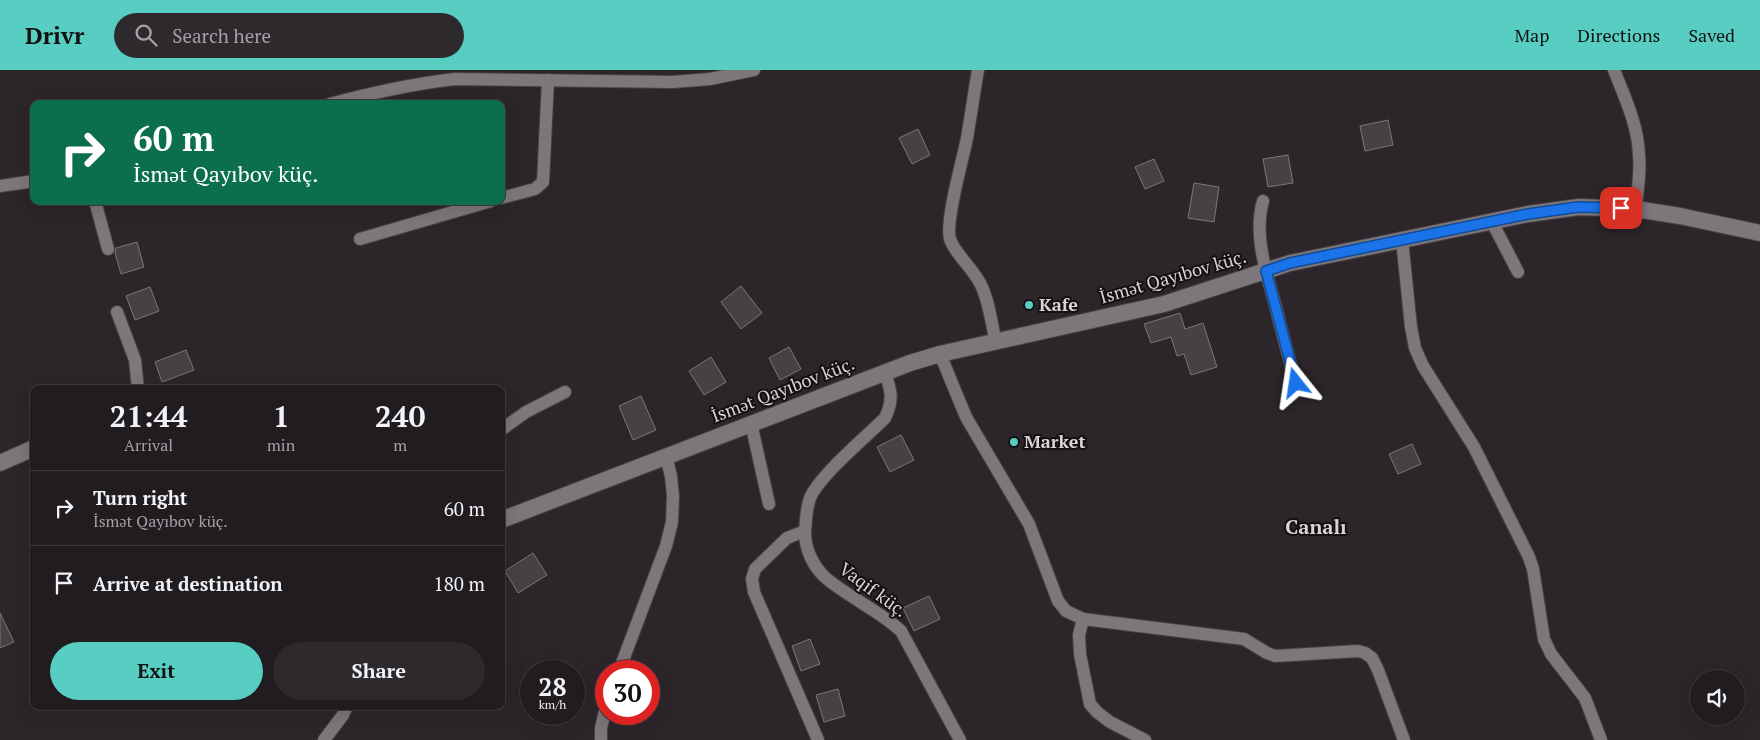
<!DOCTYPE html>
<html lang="en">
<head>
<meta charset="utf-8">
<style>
  body { margin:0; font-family:"PT Serif",serif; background:#2d292d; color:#f1f3f6; height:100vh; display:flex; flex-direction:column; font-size:19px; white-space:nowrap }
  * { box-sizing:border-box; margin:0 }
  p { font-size:16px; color:#a2a1a5 }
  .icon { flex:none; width:28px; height:28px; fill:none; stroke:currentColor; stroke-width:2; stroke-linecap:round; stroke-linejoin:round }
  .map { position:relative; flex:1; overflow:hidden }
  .drawer { position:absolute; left:30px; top:315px; width:475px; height:325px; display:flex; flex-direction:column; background:#211c20; border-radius:10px; box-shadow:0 5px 20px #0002,0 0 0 1px #3e3a3e }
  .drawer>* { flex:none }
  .top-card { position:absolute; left:30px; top:30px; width:475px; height:105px; border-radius:10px; box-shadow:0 5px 20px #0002,0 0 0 1px #3e3a3e; background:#0b6e4f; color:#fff; overflow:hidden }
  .buttons { position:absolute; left:1690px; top:600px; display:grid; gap:10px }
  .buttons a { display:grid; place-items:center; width:55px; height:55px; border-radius:50%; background:#211c20; box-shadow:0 5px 20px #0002,0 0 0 1px #3e3a3e; font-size:25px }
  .speed { position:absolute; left:520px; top:590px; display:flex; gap:10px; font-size:25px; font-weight:700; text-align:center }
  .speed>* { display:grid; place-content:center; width:65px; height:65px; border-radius:50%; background:#211c20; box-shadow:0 5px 20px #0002,0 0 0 1px #3e3a3e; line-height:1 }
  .speed small { font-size:12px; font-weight:400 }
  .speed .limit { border:8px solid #d22; background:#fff; color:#111 }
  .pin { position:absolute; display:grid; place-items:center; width:42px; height:42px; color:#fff; margin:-21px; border-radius:10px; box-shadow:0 2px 8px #0006 }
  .me { position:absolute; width:55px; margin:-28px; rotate:345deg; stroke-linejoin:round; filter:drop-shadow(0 0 4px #0008) }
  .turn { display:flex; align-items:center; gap:18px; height:105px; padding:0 20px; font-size:22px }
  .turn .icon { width:65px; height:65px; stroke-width:2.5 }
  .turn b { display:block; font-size:35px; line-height:42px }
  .eta { display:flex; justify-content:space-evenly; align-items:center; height:85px; text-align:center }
  .eta b { font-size:30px; font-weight:700; line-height:35px }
  .action { display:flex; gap:10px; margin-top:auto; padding:10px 20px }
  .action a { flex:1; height:58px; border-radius:30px; background:#57cec1; color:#111; font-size:20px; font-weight:700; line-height:58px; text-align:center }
  .action a+a { background:#2d292d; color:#f1f3f6 }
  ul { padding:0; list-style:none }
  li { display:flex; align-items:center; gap:15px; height:75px; padding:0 20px; border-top:1px solid #3e3a3e }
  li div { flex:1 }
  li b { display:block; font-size:19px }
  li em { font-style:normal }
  header { display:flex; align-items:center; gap:30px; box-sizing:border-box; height:70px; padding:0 25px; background:#57cec1; color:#111 }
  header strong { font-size:24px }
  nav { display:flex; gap:28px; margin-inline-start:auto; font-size:18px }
  .search { width:350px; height:45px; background:#2d292d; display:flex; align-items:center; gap:12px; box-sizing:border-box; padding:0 18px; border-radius:28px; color:#a2a1a5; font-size:19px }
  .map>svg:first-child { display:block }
  .building { fill:#474145; stroke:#7c757a }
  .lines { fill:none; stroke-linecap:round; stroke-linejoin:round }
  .minor-casing { stroke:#474246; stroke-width:14 }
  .tertiary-casing { stroke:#474246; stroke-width:18 }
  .minor { stroke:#7d777b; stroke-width:12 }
  .tertiary { stroke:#7d777b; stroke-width:16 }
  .route-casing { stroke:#114b97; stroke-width:12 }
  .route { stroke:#1a73e8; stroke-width:9 }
  .poi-dot { fill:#57cec1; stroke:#131012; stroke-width:2 }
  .labels { text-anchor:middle; stroke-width:4; stroke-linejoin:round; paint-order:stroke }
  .street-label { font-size:18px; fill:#d8d4d6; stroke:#131012 }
  .poi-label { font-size:18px; font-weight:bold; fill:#d8d4d6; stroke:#131012; text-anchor:start }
  .quarter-label { font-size:20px; font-weight:bold; fill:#d8d4d6; stroke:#131012 }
</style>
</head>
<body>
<header>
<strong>Drivr</strong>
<div class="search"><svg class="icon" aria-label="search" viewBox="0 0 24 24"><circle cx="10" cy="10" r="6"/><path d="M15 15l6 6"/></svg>Search here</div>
<nav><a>Map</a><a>Directions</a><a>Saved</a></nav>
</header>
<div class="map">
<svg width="1760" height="670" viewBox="0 0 1760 670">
  <rect width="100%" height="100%" fill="#2c262a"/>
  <g class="building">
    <polygon points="1388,50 1393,75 1365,81 1360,56"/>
    <polygon points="918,59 930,85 912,94 899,68"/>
    <polygon points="1288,85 1293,113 1268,117 1263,89"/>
    <polygon points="1154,89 1164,111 1145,119 1135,97"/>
    <polygon points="1194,113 1219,117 1214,152 1188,148"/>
    <polygon points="137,172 144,197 121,204 115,183 116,178"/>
    <polygon points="741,216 762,243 741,259 721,232"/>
    <polygon points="150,217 159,241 135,250 126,226"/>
    <polygon points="1180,243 1185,259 1203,253 1217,297 1191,305 1184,284 1177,286 1171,267 1151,273 1144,254"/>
    <polygon points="789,277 801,299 780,310 769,288"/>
    <polygon points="186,280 194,300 162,312 155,292"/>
    <polygon points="711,287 726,312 704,325 689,301"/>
    <polygon points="641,326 656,360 633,370 619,336"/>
    <polygon points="901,365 914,390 890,402 877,377"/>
    <polygon points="1412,374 1421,394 1398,404 1389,384"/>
    <polygon points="533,483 547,505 518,523 505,501"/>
    <polygon points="929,526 940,549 914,561 903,538"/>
    <polygon points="0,543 14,572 0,578"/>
    <polygon points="810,569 820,594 801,601 792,576"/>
    <polygon points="838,619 845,646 824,652 816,625"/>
  </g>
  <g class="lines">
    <g class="minor-casing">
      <g id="minor">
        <path d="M978,0C974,23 971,45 967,68C963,89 945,151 950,169C953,181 973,199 980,213C989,230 991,252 996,272"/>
        <path d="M1614,0C1625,28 1638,55 1639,85C1641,103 1637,122 1636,139"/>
        <path d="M330,34C371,23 412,14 455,9L673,12L710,9L754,0"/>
        <polyline points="0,116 34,111"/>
        <polyline points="501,128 535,119 543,112 548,10"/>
        <polyline points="95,131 108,179"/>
        <path d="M1263,131C1253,166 1267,204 1276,238C1282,263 1289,288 1296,313"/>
        <polyline points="1492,152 1518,202"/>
        <polyline points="360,169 491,131"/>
        <polyline points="1402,170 1411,257 1415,278 1423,296 1474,377 1529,487 1533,499 1544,569 1551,584 1585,628 1601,670"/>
        <polyline points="117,242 135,290 138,319"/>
        <polyline points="940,284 966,347 1029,454 1058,531 1066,541 1083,549 1244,569 1267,583 1275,586 1358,581 1365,583 1372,588 1378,600 1404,670"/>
        <path d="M885,302C891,321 894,329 885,348C867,366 819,406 810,428C806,439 806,450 805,462C805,479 813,497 827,509C850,528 878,540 901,561L960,670"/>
        <polyline points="751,353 769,434"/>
        <polyline points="501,360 526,342 565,322"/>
        <polyline points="805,461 787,468 755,499 752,509 754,522 818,670"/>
        <polyline points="1083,549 1079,565 1080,584 1090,634 1097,642 1110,652 1145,670"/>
        <polyline points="619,601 666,476 672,452 673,426 671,406 666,386"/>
        <polyline points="324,670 343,645 347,636"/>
        <polyline points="601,670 601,658 606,637"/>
      </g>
    </g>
    <g class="tertiary-casing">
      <g id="tertiary">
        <polyline points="0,393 34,378"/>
        <polyline points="501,450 910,293 940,284 1164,234 1290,193 1528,144 1579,137 1636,139 1680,146 1760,163"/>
      </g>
    </g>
    <use href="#minor" class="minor"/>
    <use href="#tertiary" class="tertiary"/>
  </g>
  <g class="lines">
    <g class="route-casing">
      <polyline id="route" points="1296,313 1266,201 1290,193 1528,144 1578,137 1621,138"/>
    </g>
    <use href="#route" class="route"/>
  </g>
  <g class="poi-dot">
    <circle cx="1029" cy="235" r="5"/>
    <circle cx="1014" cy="372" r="5"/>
  </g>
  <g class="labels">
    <g class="street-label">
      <text transform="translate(1173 207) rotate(-16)" y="6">İsmət Qayıbov küç.</text>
      <text transform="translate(783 320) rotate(-21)" y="6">İsmət Qayıbov küç.</text>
      <text transform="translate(873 520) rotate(36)" y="6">Vaqif küç.</text>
    </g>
    <g class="poi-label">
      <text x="1039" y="241">Kafe</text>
      <text x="1024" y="378">Market</text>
    </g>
    <g class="quarter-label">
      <text x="1316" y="464">Canalı</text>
    </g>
  </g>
</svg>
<div class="buttons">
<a><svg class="icon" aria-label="sound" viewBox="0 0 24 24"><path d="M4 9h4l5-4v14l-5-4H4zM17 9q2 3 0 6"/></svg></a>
</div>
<div class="speed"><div>28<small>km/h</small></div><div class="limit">30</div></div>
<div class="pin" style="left:1621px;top:138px;background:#d93025"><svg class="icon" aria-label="arrive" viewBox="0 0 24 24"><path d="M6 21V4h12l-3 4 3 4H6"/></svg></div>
<svg class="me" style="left:1296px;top:313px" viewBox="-20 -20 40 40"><path d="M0-17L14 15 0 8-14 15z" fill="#1a73e8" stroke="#fff" stroke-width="4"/></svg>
<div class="top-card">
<div class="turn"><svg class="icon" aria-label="right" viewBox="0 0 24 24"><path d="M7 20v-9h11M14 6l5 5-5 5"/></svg><div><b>60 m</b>İsmət Qayıbov küç.</div></div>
</div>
<section class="drawer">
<div class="eta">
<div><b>21:44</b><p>Arrival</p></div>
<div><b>1</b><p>min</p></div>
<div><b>240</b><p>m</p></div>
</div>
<ul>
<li><svg class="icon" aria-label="right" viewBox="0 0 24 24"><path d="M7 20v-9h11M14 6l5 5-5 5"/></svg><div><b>Turn right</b><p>İsmət Qayıbov küç.</p></div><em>60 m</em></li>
<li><svg class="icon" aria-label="arrive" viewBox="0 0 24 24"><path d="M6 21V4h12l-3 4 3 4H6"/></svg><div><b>Arrive at destination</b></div><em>180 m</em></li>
</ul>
<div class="action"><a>Exit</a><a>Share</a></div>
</section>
</div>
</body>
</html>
